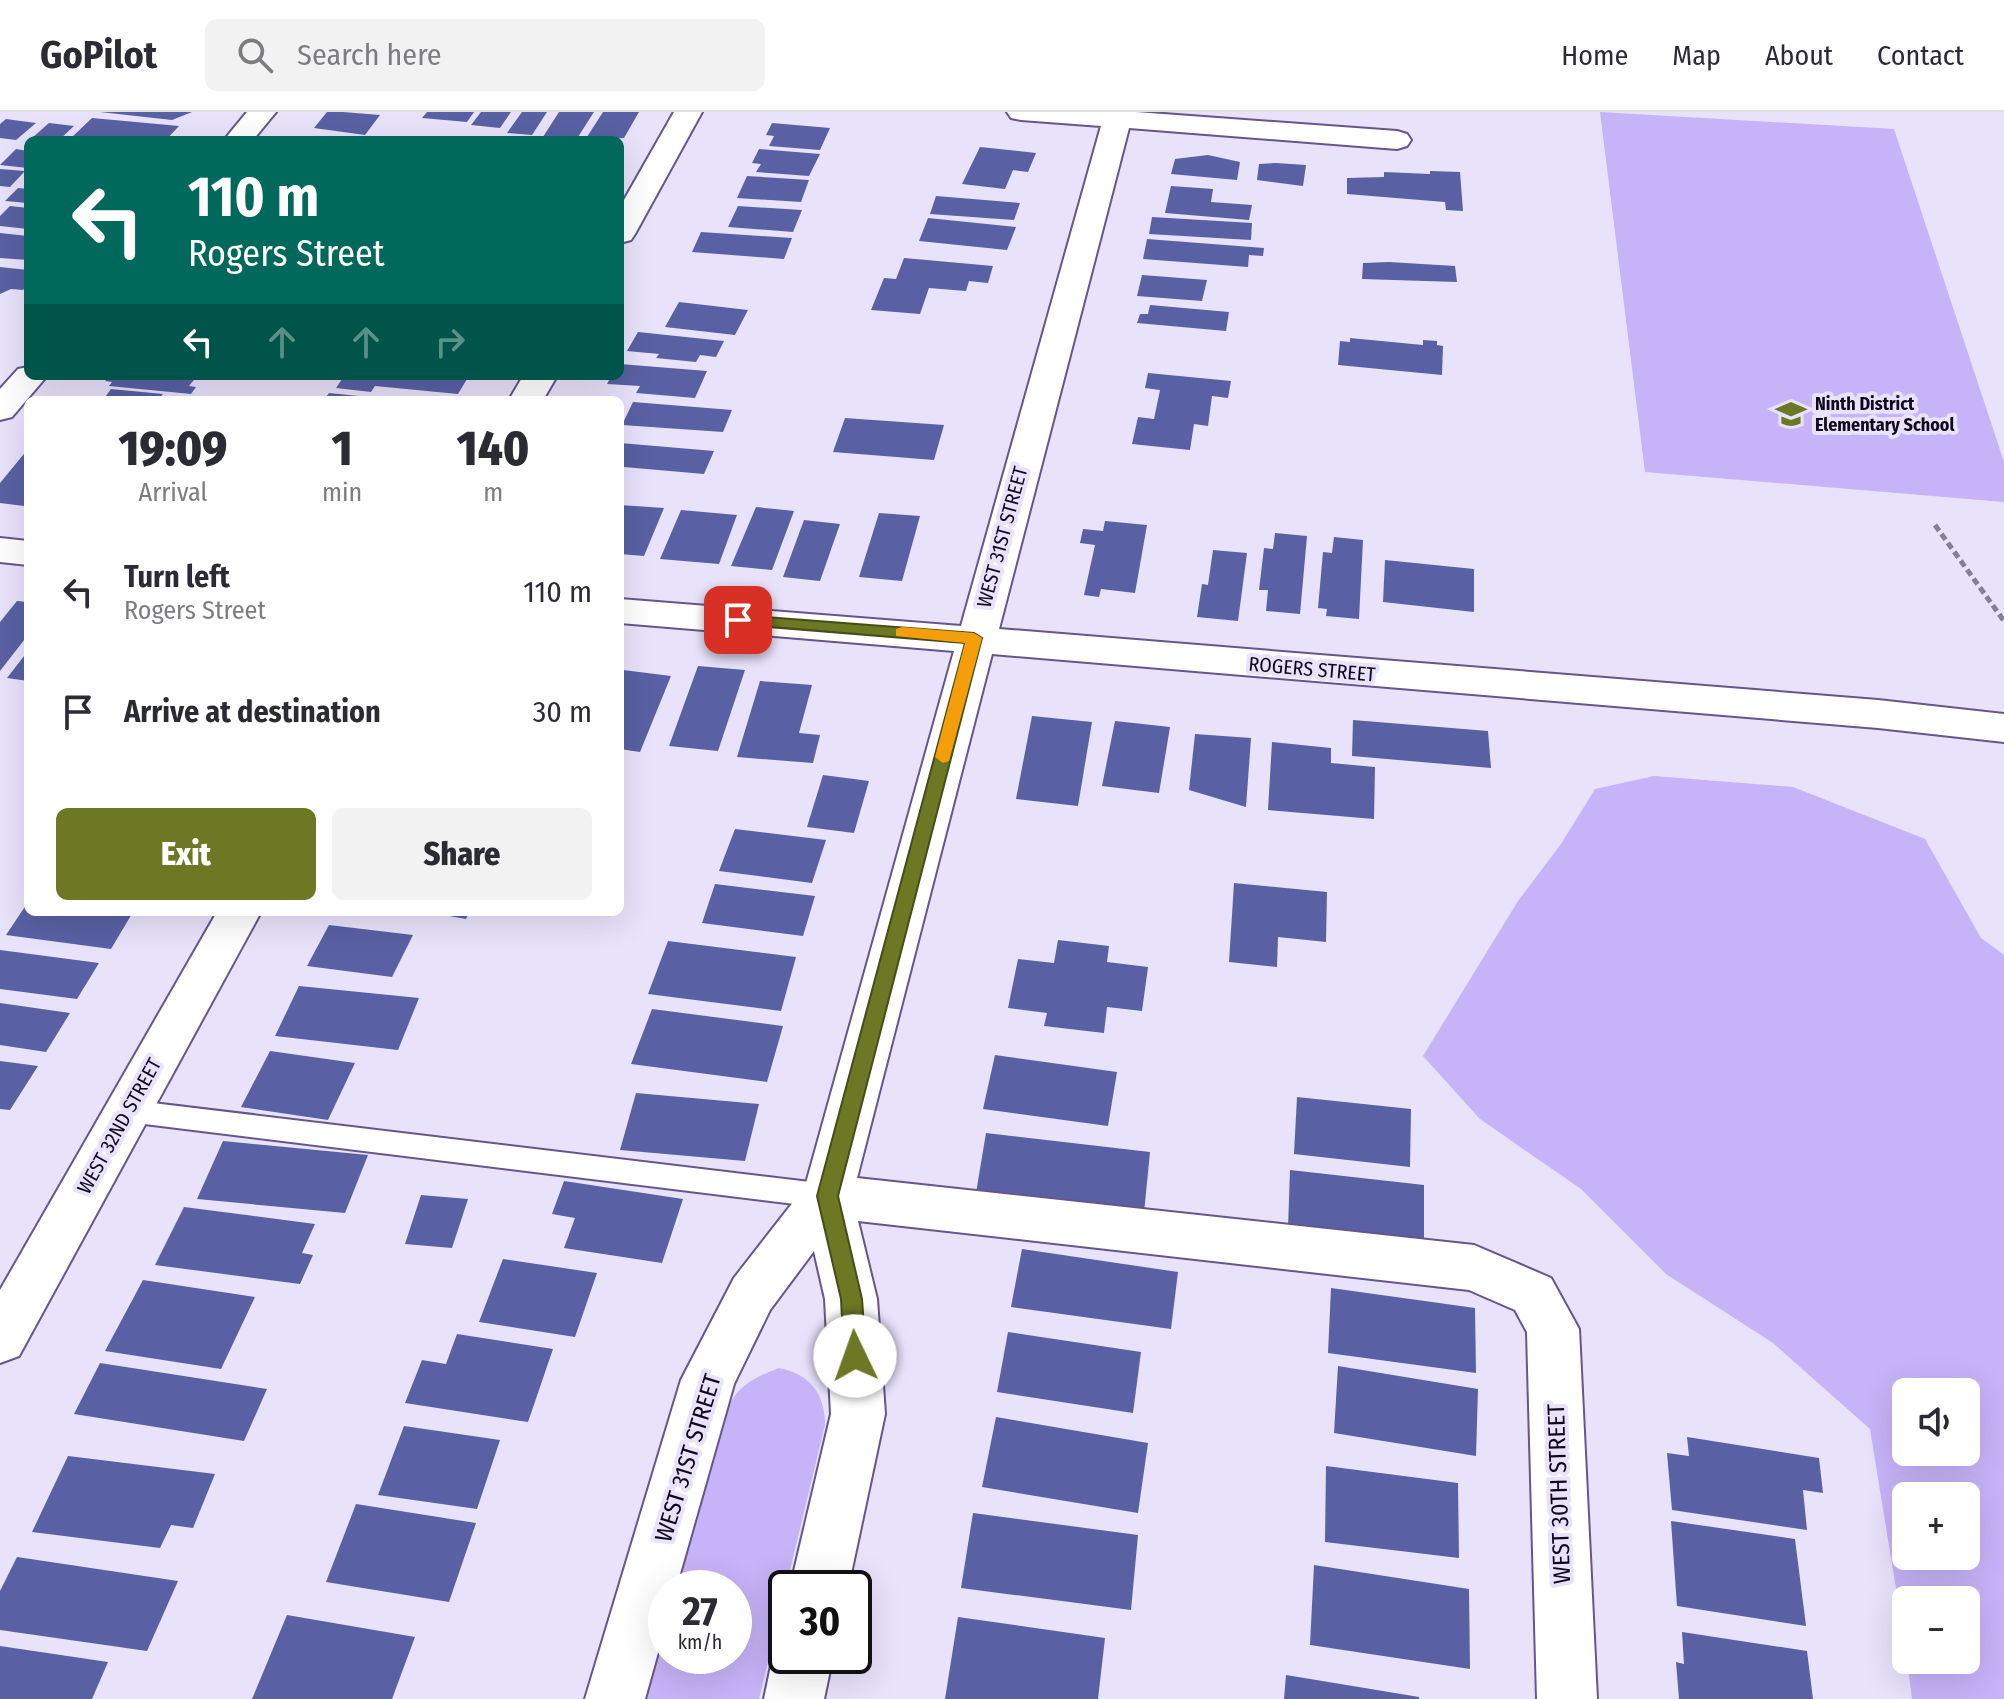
<!DOCTYPE html>
<html lang="en">
<head>
<meta charset="utf-8">
<style>
  body { margin:0; font-family:"Fira Sans Condensed",sans-serif; background:#f2f2f3; color:#2b2b33; height:100vh; display:flex; flex-direction:column; font-size:30px; white-space:nowrap }
  * { box-sizing:border-box; margin:0 }
  p { font-size:26px; color:#7c7c81 }
  .icon { flex:none; width:44px; height:44px; fill:none; stroke:currentColor; stroke-width:2; stroke-linecap:round; stroke-linejoin:round }
  .map { position:relative; flex:1; overflow:hidden }
  .side { position:absolute; left:24px; top:284px; width:600px; height:520px; display:flex; flex-direction:column; background:#fff; border-radius:12px; box-shadow:0 8px 32px #0002 }
  .side>* { flex:none }
  .hud { position:absolute; left:24px; top:24px; width:600px; height:244px; border-radius:12px; box-shadow:0 8px 32px #0002; background:#00695c; color:#fff; overflow:hidden }
  .fabs { position:absolute; left:1892px; top:1266px; display:grid; gap:16px }
  .fabs a { display:grid; place-items:center; width:88px; height:88px; border-radius:12px; background:#fff; box-shadow:0 8px 32px #0002; font-size:40px }
  .speed { position:absolute; left:648px; top:1458px; display:flex; gap:16px; font-size:40px; font-weight:700; text-align:center }
  .speed>* { display:grid; place-content:center; width:104px; height:104px; border-radius:50%; background:#fff; box-shadow:0 8px 32px #0002; line-height:1 }
  .speed small { font-size:20px; font-weight:400 }
  .speed .limit { border:4px solid #111; border-radius:12px; background:#fff; color:#111 }
  .pin { position:absolute; display:grid; place-items:center; width:68px; height:68px; color:#fff; margin:-34px; border-radius:16px; box-shadow:0 4px 12px #0006 }
  .me { position:absolute; width:88px; margin:-44px; rotate:357deg; stroke-linejoin:round; filter:drop-shadow(0 0 6px #0008) }
  .turn { display:flex; align-items:center; gap:28px; height:168px; padding:0 32px; font-size:36px }
  .turn .icon { width:104px; height:104px; stroke-width:2.5 }
  .turn b { display:block; font-size:56px; line-height:68px }
  .lanes { display:flex; align-items:center; height:76px; padding:0 32px; background:#0003; justify-content:center; gap:40px; direction:ltr }
  .lanes .off { opacity:.35 }
  .eta { display:flex; justify-content:space-evenly; align-items:center; height:136px; text-align:center }
  .eta b { font-size:48px; font-weight:800; line-height:56px }
  .button { display:flex; gap:16px; margin-top:auto; padding:16px 32px }
  .button a { flex:1; height:92px; border-radius:12px; background:#6c7823; color:#fff; font-size:32px; font-weight:800; line-height:92px; text-align:center }
  .button a+a { background:#f2f2f3; color:#2b2b33 }
  ul { padding:0; list-style:none }
  li { display:flex; align-items:center; gap:24px; height:120px; padding:0 32px }
  li div { flex:1 }
  li b { display:block; font-size:30px }
  li em { font-style:normal }
  header { display:flex; align-items:center; gap:48px; box-sizing:border-box; height:112px; padding:0 40px; background:#fff; border-bottom:2px solid #e1e1e2 }
  header strong { font-size:38px }
  nav { display:flex; gap:44px; margin-inline-start:auto; font-size:28px }
  .search { width:560px; height:72px; background:#f2f2f3; display:flex; align-items:center; gap:20px; box-sizing:border-box; padding:0 28px; border-radius:12px; color:#7c7c81; font-size:30px }
  .map>svg:first-child { display:block }
  .green { fill:#c6b3f8; fill-rule:evenodd }
  .building { fill:#5961a4 }
  .lines { fill:none; stroke-linecap:round; stroke-linejoin:round }
  .lane-casing { stroke:#66568b; stroke-width:4 }
  .street-casing { stroke:#66568b; stroke-width:4 }
  .path { stroke:#857e95; stroke-width:5; stroke-dasharray:7 4; stroke-linecap:butt }
  .lane { fill:#fff; fill-rule:evenodd }
  .street { fill:#fff; fill-rule:evenodd }
  .route { fill:#6c7823; stroke:#464e17; stroke-width:2 }
  .slow { fill:#f59e0b }
  .labels { text-anchor:middle; stroke-width:8; stroke-linejoin:round; paint-order:stroke }
  .far-poi-label { font-size:18px; font-weight:bold; fill:#0f081c; stroke:#e8e2fb; text-anchor:start }
  .street-label { font-size:20px; fill:#0f081c; stroke:#e8e2fb }
  .near-street-label { font-size:24px; fill:#0f081c; stroke:#e8e2fb }
</style>
</head>
<body>
<header>
<strong>GoPilot</strong>
<div class="search"><svg class="icon" aria-label="search" viewBox="0 0 24 24"><circle cx="10" cy="10" r="6"/><path d="M15 15l6 6"/></svg>Search here</div>
<nav><a>Home</a><a>Map</a><a>About</a><a>Contact</a></nav>
</header>
<div class="map">
<svg width="2004" height="1587" viewBox="0 0 2004 1587">
  <rect width="100%" height="100%" fill="#e8e2fb"/>
  <g class="green">
    <polygon points="1600,0 1894,17 2004,350 2004,390 1645,360"/>
    <path d="M1654,664L1793,675L1925,727L1981,826L2004,843V1587H1912L1907,1548H1966V1488H1906V1538L1870,1317L1773,1231L1666,1162L1581,1077L1480,1007L1423,944L1518,789L1561,732L1595,677ZM1906,1280H1966V1340H1906ZM1906,1384H1966V1444H1906Z"/>
    <path d="M779,1256C811,1262 825,1283 825,1313L759,1587H645L666,1512V1544H734V1476H676C686,1440 717,1302 737,1281C749,1268 763,1262 779,1256Z"/>
  </g>
  <g class="building">
    <polygon points="100,0 192,0 172,8"/>
    <polygon points="327,0 343,0 380,3 365,23 314,16"/>
    <polygon points="427,0 474,0 467,10 422,6"/>
    <polygon points="481,0 511,0 500,16 471,13"/>
    <polygon points="522,0 547,0 532,23 507,21"/>
    <polygon points="559,0 594,0 576,28 541,28"/>
    <polygon points="603,0 639,0 624,26 585,28"/>
    <polygon points="92,6 179,14 166,28 70,27"/>
    <polygon points="6,7 36,11 16,28 0,26 0,12"/>
    <polygon points="49,11 74,14 59,28 32,26"/>
    <polygon points="772,11 830,16 820,38 769,34 774,24 766,23"/>
    <polygon points="980,35 1036,41 1028,60 1013,58 1005,77 962,72"/>
    <polygon points="16,37 28,39 28,56 0,53"/>
    <polygon points="759,37 820,42 809,64 756,60 761,52 752,51"/>
    <polygon points="1208,43 1240,50 1237,68 1171,62 1175,47"/>
    <polygon points="1276,51 1306,53 1303,74 1257,68 1259,52"/>
    <polygon points="0,57 25,59 10,75 0,74"/>
    <polygon points="1430,59 1460,60 1463,99 1446,98 1445,90 1347,82 1347,66 1384,65 1384,60 1430,62"/>
    <polygon points="747,64 809,68 801,90 737,86"/>
    <polygon points="1171,74 1213,77 1211,90 1252,93 1249,108 1165,101"/>
    <polygon points="18,76 28,77 28,91 5,89"/>
    <polygon points="936,84 1020,91 1014,108 930,102"/>
    <polygon points="10,94 28,96 28,117 0,114 0,104"/>
    <polygon points="738,94 802,98 793,120 728,115"/>
    <polygon points="1152,105 1252,111 1251,128 1149,122"/>
    <polygon points="928,106 1016,115 1007,138 919,129"/>
    <polygon points="701,120 792,126 784,147 692,140"/>
    <polygon points="0,121 28,124 28,148 0,146"/>
    <polygon points="1147,127 1264,136 1263,144 1249,143 1248,155 1143,147"/>
    <polygon points="904,146 993,154 988,171 969,169 966,179 929,176 920,202 871,198 884,166 896,167"/>
    <polygon points="1389,150 1455,154 1457,170 1362,167 1363,151"/>
    <polygon points="0,155 28,158 28,172 23,178 11,177 0,182"/>
    <polygon points="1142,163 1207,168 1202,189 1137,184"/>
    <polygon points="679,190 748,198 735,223 665,215"/>
    <polygon points="1150,193 1229,200 1226,219 1137,211 1140,202 1148,202"/>
    <polygon points="638,220 724,229 716,245 700,243 696,250 656,246 659,242 627,239"/>
    <polygon points="1350,226 1423,233 1423,228 1437,229 1437,233 1443,234 1442,263 1338,253 1340,229 1350,230"/>
    <polygon points="620,252 707,259 695,286 636,281 640,274 607,272 611,264 620,264"/>
    <polygon points="1148,261 1231,269 1228,286 1212,284 1208,314 1194,312 1190,338 1132,332 1138,305 1154,307 1160,278 1145,276"/>
    <polygon points="110,264 197,264 189,274 196,275 191,282 109,274 112,270 105,269"/>
    <polygon points="344,264 434,264 467,267 458,282 375,274 371,280 336,276"/>
    <polygon points="111,277 163,282 158,288 103,288"/>
    <polygon points="329,281 378,286 378,288 324,288"/>
    <polygon points="633,290 732,298 723,320 622,313"/>
    <polygon points="845,306 944,313 934,348 833,340"/>
    <polygon points="620,331 714,339 704,362 624,355 620,363"/>
    <polygon points="28,337 28,389 24,394 0,391 0,371"/>
    <polygon points="620,393 664,396 644,444 620,442"/>
    <polygon points="756,395 794,399 772,458 731,454"/>
    <polygon points="681,398 737,403 719,452 660,447"/>
    <polygon points="879,401 920,404 902,469 859,465"/>
    <polygon points="804,408 840,412 820,469 783,465"/>
    <polygon points="1105,409 1147,413 1135,481 1101,477 1099,485 1084,483 1095,433 1080,431 1083,417 1103,419"/>
    <polygon points="1275,421 1307,424 1300,502 1266,499 1268,478 1259,478 1264,436 1273,437"/>
    <polygon points="1334,425 1363,428 1359,507 1326,504 1327,497 1318,496 1323,440 1332,441"/>
    <polygon points="1213,438 1247,441 1238,509 1197,505 1202,472 1208,473"/>
    <polygon points="1385,448 1474,457 1474,500 1383,490"/>
    <polygon points="17,489 28,490 28,523 0,559 0,510"/>
    <polygon points="28,539 28,569 7,566"/>
    <polygon points="698,554 745,558 718,639 669,634"/>
    <polygon points="623,558 671,564 640,640 620,637"/>
    <polygon points="760,569 812,573 799,621 820,623 813,651 737,645"/>
    <polygon points="1032,604 1092,610 1078,694 1016,687"/>
    <polygon points="1353,608 1488,619 1491,656 1352,644"/>
    <polygon points="1115,609 1170,615 1159,681 1102,674"/>
    <polygon points="1195,622 1251,626 1246,695 1189,678"/>
    <polygon points="1272,630 1331,636 1331,651 1375,655 1374,707 1268,698"/>
    <polygon points="823,663 869,669 854,721 807,715"/>
    <polygon points="735,717 826,728 812,771 719,759"/>
    <polygon points="1234,771 1327,780 1326,830 1278,825 1277,855 1229,850"/>
    <polygon points="715,772 815,784 803,824 702,811"/>
    <polygon points="28,790 28,800 133,800 111,837 6,823"/>
    <polygon points="427,800 469,800 466,807"/>
    <polygon points="329,813 413,823 392,865 307,854"/>
    <polygon points="1058,828 1109,834 1107,850 1148,855 1142,899 1107,895 1104,921 1044,914 1047,901 1008,896 1018,847 1054,851"/>
    <polygon points="668,829 796,845 781,899 648,882"/>
    <polygon points="0,838 99,851 77,887 0,877"/>
    <polygon points="299,874 419,886 398,938 275,924"/>
    <polygon points="0,891 70,901 46,940 0,933"/>
    <polygon points="652,897 783,914 767,970 631,952"/>
    <polygon points="270,939 355,951 328,1008 241,995"/>
    <polygon points="995,943 1117,960 1108,1014 983,997"/>
    <polygon points="0,949 38,954 10,998 0,997"/>
    <polygon points="636,981 759,992 745,1049 620,1038"/>
    <polygon points="1297,985 1411,997 1410,1055 1294,1042"/>
    <polygon points="986,1021 1150,1040 1144,1101 976,1081"/>
    <polygon points="223,1029 368,1043 345,1101 197,1087"/>
    <polygon points="1290,1058 1424,1073 1424,1132 1288,1116"/>
    <polygon points="564,1069 683,1087 662,1151 564,1136 575,1106 552,1102"/>
    <polygon points="421,1083 468,1087 452,1136 405,1132"/>
    <polygon points="184,1095 315,1112 302,1141 313,1143 300,1172 155,1153"/>
    <polygon points="1022,1137 1178,1160 1171,1217 1011,1195"/>
    <polygon points="503,1147 597,1161 575,1225 479,1210"/>
    <polygon points="143,1168 255,1185 221,1257 105,1239"/>
    <polygon points="1331,1176 1475,1196 1476,1261 1328,1241"/>
    <polygon points="1008,1220 1141,1240 1133,1301 997,1280"/>
    <polygon points="457,1222 553,1237 528,1310 405,1291 422,1248 446,1252"/>
    <polygon points="100,1251 267,1277 244,1329 74,1302"/>
    <polygon points="1338,1254 1478,1277 1476,1344 1334,1321"/>
    <polygon points="996,1305 1148,1331 1138,1401 982,1375"/>
    <polygon points="404,1314 500,1328 477,1397 378,1383"/>
    <polygon points="1687,1325 1819,1346 1823,1381 1803,1378 1807,1418 1672,1398 1667,1341 1689,1344"/>
    <polygon points="68,1344 215,1362 193,1416 171,1413 160,1436 32,1420"/>
    <polygon points="1326,1354 1458,1371 1459,1446 1325,1430"/>
    <polygon points="356,1392 476,1411 449,1490 326,1470"/>
    <polygon points="973,1401 1138,1423 1131,1498 961,1476"/>
    <polygon points="1671,1409 1795,1427 1806,1514 1677,1494"/>
    <polygon points="17,1445 178,1469 147,1539 0,1518 0,1479"/>
    <polygon points="1314,1453 1469,1477 1470,1557 1310,1533"/>
    <polygon points="287,1503 415,1525 392,1587 252,1587"/>
    <polygon points="958,1505 1105,1526 1098,1587 945,1587"/>
    <polygon points="1682,1520 1807,1539 1813,1587 1679,1587 1676,1550 1684,1552"/>
    <polygon points="0,1534 108,1550 92,1587 0,1587"/>
    <polygon points="1286,1563 1419,1585 1419,1587 1284,1587"/>
  </g>
  <g class="lines">
    <g class="lane-casing">
      <polygon id="lane" points="128,988 827,1072 837,1076 841,1084 837,1092 827,1096 128,1010 119,1007 115,999 119,991"/>
    </g>
    <g class="street-casing">
      <g id="street">
        <polygon points="247,0 276,0 253,28 224,28"/>
        <polygon points="674,0 702,0 635,122 631,128 620,131 620,95"/>
        <polygon points="1007,0 1136,0 1397,19 1407,22 1411,28 1407,34 1397,37 1129,16 999,517 1878,588 2004,602 2004,630 1878,616 992,542 857,1066 1474,1133 1551,1166 1579,1217 1597,1587 1537,1587 1527,1220 1515,1198 1469,1178 858,1109 877,1187 885,1302 848,1476 790,1476 831,1302 825,1187 814,1139 770,1198 734,1272 676,1476 666,1476 666,1512 645,1587 585,1587 681,1268 734,1166 805,1075 954,539 620,511 620,487 961,514 1101,14 1021,8 1011,6"/>
        <polygon points="28,255 28,264 47,264 12,305 0,308 0,277 18,257"/>
        <polygon points="523,264 557,264 543,288 509,288"/>
        <polygon points="0,426 28,429 28,453 0,450"/>
        <polygon points="217,800 261,800 19,1244 0,1251 0,1178"/>
        <polygon points="786,1521 786,1544 833,1544 824,1587 764,1587 773,1544"/>
      </g>
    </g>
    <polyline class="path" points="1935,413 2004,509"/>
    <use href="#lane" class="lane"/>
    <use href="#street" class="street"/>
  </g>
  <polygon class="route" points="738,503 974,521 982,526 838,1084 862,1187 866,1244 863,1251 855,1254 847,1251 844,1244 841,1187 817,1084 965,531 733,512 733,505"/>
  <polygon class="slow" points="902,515 974,521 982,526 949,649 943,651 935,645 965,531 896,524 896,517"/>
  <defs>
    <g id="school-bare" transform="scale(2.4)"><path d="M0-5L7-2L0 1L-7-2ZM-4 1L0 2.5L4 1V4Q0 6-4 4Z" fill="#6c7823" stroke="#e8e2fb" stroke-width="2.5" paint-order="stroke"/></g>
  </defs>
  <g fill-rule="evenodd">
    <use href="#school-bare" x="1791" y="302"/>
  </g>
  <g class="labels">
    <g class="far-poi-label">
      <text x="1815" y="298">Ninth District<tspan x="1815" dy="21">Elementary School</tspan></text>
    </g>
    <g class="street-label">
      <text transform="translate(1002 425) rotate(-75)" y="7">WEST 31ST STREET</text>
      <text transform="translate(1312 557) rotate(5)" y="7">ROGERS STREET</text>
      <text transform="translate(119 1014) rotate(-61)" y="7">WEST 32ND STREET</text>
    </g>
    <g class="near-street-label">
      <text transform="translate(688 1346) rotate(-73)" y="8">WEST 31ST STREET</text>
      <text transform="translate(1559 1382) rotate(-92)" y="8">WEST 30TH STREET</text>
    </g>
  </g>
</svg>
<div class="fabs">
<a><svg class="icon" aria-label="sound" viewBox="0 0 24 24"><path d="M4 9h4l5-4v14l-5-4H4zM17 9q2 3 0 6"/></svg></a>
<a>+</a>
<a>−</a>
</div>
<div class="speed"><div>27<small>km/h</small></div><div class="limit">30</div></div>
<div class="pin" style="left:738px;top:508px;background:#d93025"><svg class="icon" aria-label="arrive" viewBox="0 0 24 24"><path d="M6 21V4h12l-3 4 3 4H6"/></svg></div>
<svg class="me" style="left:855px;top:1244px" viewBox="-20 -20 40 40"><circle r="19" fill="#fff"/><path d="M0-13L10 11 0 6-10 11z" fill="#6c7823"/></svg>
<div class="hud">
<div class="turn"><svg class="icon" aria-label="left" viewBox="0 0 24 24"><path d="M17 20v-9H6M10 6l-5 5 5 5"/></svg><div><b>110 m</b>Rogers Street</div></div>
<div class="lanes"><svg class="icon" aria-label="left" viewBox="0 0 24 24"><path d="M17 20v-9H6M10 6l-5 5 5 5"/></svg><svg class="icon off" aria-label="ahead" viewBox="0 0 24 24"><path d="M12 20V5M6 11l6-6 6 6"/></svg><svg class="icon off" aria-label="ahead" viewBox="0 0 24 24"><path d="M12 20V5M6 11l6-6 6 6"/></svg><svg class="icon off" aria-label="right" viewBox="0 0 24 24"><path d="M7 20v-9h11M14 6l5 5-5 5"/></svg></div>
</div>
<section class="side">
<div class="eta">
<div><b>19:09</b><p>Arrival</p></div>
<div><b>1</b><p>min</p></div>
<div><b>140</b><p>m</p></div>
</div>
<ul>
<li><svg class="icon" aria-label="left" viewBox="0 0 24 24"><path d="M17 20v-9H6M10 6l-5 5 5 5"/></svg><div><b>Turn left</b><p>Rogers Street</p></div><em>110 m</em></li>
<li><svg class="icon" aria-label="arrive" viewBox="0 0 24 24"><path d="M6 21V4h12l-3 4 3 4H6"/></svg><div><b>Arrive at destination</b></div><em>30 m</em></li>
</ul>
<div class="button"><a>Exit</a><a>Share</a></div>
</section>
</div>
</body>
</html>
